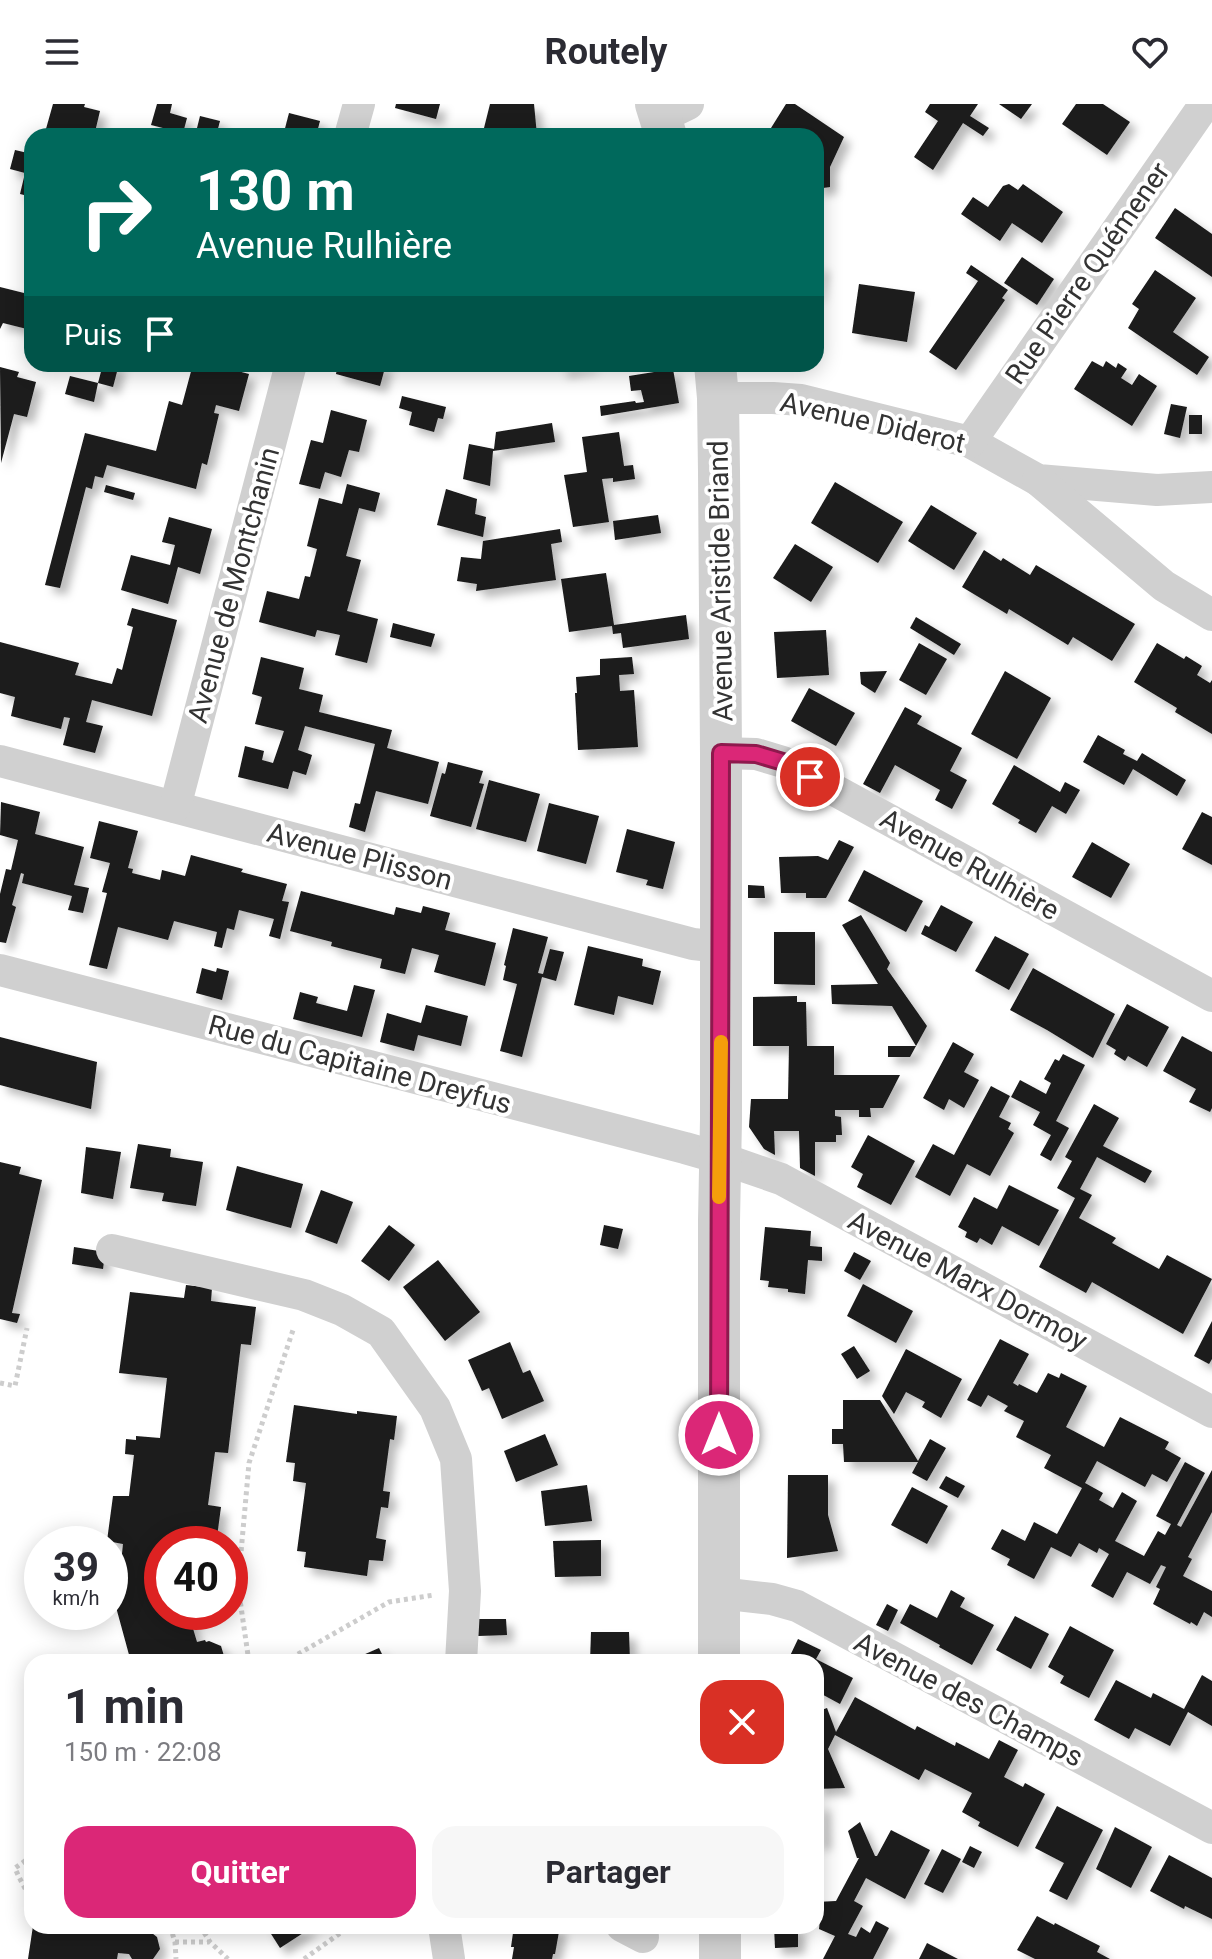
<!DOCTYPE html>
<html lang="fr">
<head>
<meta charset="utf-8">
<style>
  body { margin:0; font-family:Roboto,sans-serif; background:#f7f7f7; color:#2b2b33; height:100vh; display:flex; flex-direction:column; font-size:30px; white-space:nowrap }
  * { box-sizing:border-box; margin:0 }
  p { font-size:26px; color:#7c7c81 }
  .icon { flex:none; width:44px; height:44px; fill:none; stroke:currentColor; stroke-width:2; stroke-linecap:round; stroke-linejoin:round }
  .map { position:relative; flex:1; overflow:hidden }
  .panel { position:absolute; left:24px; top:1550px; width:800px; height:280px; display:flex; flex-direction:column; background:#fff; border-radius:24px; box-shadow:0 4px 20px #0003 }
  .panel>* { flex:none }
  .top-card { position:absolute; left:24px; top:24px; width:800px; height:244px; border-radius:24px; box-shadow:0 4px 20px #0003; background:#00695c; color:#fff; overflow:hidden }
  .speed { position:absolute; left:24px; top:1422px; display:flex; gap:16px; font-size:40px; font-weight:700; text-align:center }
  .speed>* { display:grid; place-content:center; width:104px; height:104px; border-radius:50%; background:#fff; box-shadow:0 4px 20px #0003; line-height:1 }
  .speed small { font-size:20px; font-weight:400 }
  .speed .limit { border:12px solid #d22; background:#fff; color:#111 }
  .pin { position:absolute; display:grid; place-items:center; width:68px; height:68px; color:#fff; margin:-34px; border:4px solid #fff; border-radius:50%; box-shadow:0 2px 8px #0007 }
  .me { position:absolute; width:88px; margin:-44px; rotate:0deg; stroke-linejoin:round; filter:drop-shadow(0 0 6px #0008) }
  .turn { display:flex; align-items:center; gap:28px; height:168px; padding:0 40px; font-size:36px }
  .turn .icon { width:104px; height:104px; stroke-width:2.5 }
  .turn b { display:block; font-size:56px; line-height:68px }
  .then { display:flex; align-items:center; height:76px; padding:0 40px; background:#0003; gap:16px; font-size:30px }
  .round { display:grid; place-items:center; flex:none; width:84px; height:84px; border-radius:24px; background:#f7f7f7 }
  .head { display:flex; align-items:center; justify-content:space-between; height:136px; padding:0 40px }
  h1 { font-size:48px; font-weight:700; line-height:60px }
  .button { display:flex; gap:16px; margin-top:auto; padding:16px 40px }
  .button a { flex:1; height:92px; border-radius:24px; background:#db2777; color:#fff; font-size:32px; font-weight:700; line-height:92px; text-align:center }
  .button a+a { background:#f7f7f7; color:#2b2b33 }
  header { display:flex; justify-content:space-between; align-items:center; height:104px; padding:0 40px; background:#fff; font-size:36px; font-weight:700 }
  .map>svg:first-child { display:block }
  .building { fill:#1a1a1a; filter:url(#shadow) }
  .lines { fill:none; stroke-linecap:round; stroke-linejoin:round }
  .path { stroke:#cdcdcd; stroke-width:5; stroke-dasharray:4 4; stroke-linecap:butt }
  .minor { stroke:#d0d0d0; stroke-width:32 }
  .tertiary { stroke:#d0d0d0; stroke-width:42 }
  .route-casing { stroke:#8e194d; stroke-width:20 }
  .route { stroke:#db2777; stroke-width:14 }
  .slow { stroke:#f59e0b; stroke-width:14 }
  .labels { text-anchor:middle; stroke-width:8; stroke-linejoin:round; paint-order:stroke }
  .street-label { font-size:28px; fill:#333; stroke:#fff }
</style>
</head>
<body>
<header><svg class="icon" aria-label="menu" viewBox="0 0 24 24"><path d="M4 6h16M4 12h16M4 18h16"/></svg>Routely<svg class="icon" aria-label="heart" viewBox="0 0 24 24"><path d="M12 20l-8-8c-3-5 5-10 8-4 3-6 11-1 8 4z"/></svg></header>
<div class="map">
<svg width="1212" height="1855" viewBox="0 0 1212 1855">
  <defs>
    <filter id="shadow"><feDropShadow dx="7" dy="7" stdDeviation="4" flood-color="#0004"/></filter>
  </defs>
  <rect width="100%" height="100%" fill="#fff"/>
  <g class="building">
    <polygon points="53,0 85,0 84,3 100,7 94,32 44,32"/>
    <polygon points="157,0 172,0 170,9 187,14 183,29 151,21"/>
    <polygon points="396,0 440,0 436,15 395,4"/>
    <polygon points="490,0 534,0 537,32 482,32"/>
    <polygon points="786,0 795,0 844,33 830,63 830,83 816,85 816,32 766,32"/>
    <polygon points="930,0 978,0 970,12 989,24 983,32 963,19 933,66 914,53 938,17 925,8"/>
    <polygon points="999,0 1032,0 1021,15"/>
    <polygon points="1076,0 1103,0 1130,18 1107,51 1062,20"/>
    <polygon points="289,9 320,17 316,32 283,32"/>
    <polygon points="200,12 220,17 216,32 195,32"/>
    <polygon points="15,46 32,50 32,93 20,90 25,69 10,65"/>
    <polygon points="1009,80 1018,86 1023,80 1063,108 1042,139 1012,119 1000,137 961,110 973,93 988,103 1003,82"/>
    <polygon points="1175,104 1212,130 1212,173 1155,134"/>
    <polygon points="1022,153 1054,175 1037,201 1004,179"/>
    <polygon points="816,160 822,161 818,192 816,191"/>
    <polygon points="971,161 1008,186 1002,194 1005,196 956,266 929,248 978,177 966,169"/>
    <polygon points="1155,166 1196,194 1173,228 1209,253 1197,271 1128,224 1139,205 1132,200"/>
    <polygon points="859,180 915,188 907,238 852,229"/>
    <polygon points="0,183 32,191 31,226 3,219 0,225"/>
    <polygon points="1092,257 1103,263 1106,257 1116,264 1118,259 1127,265 1121,274 1132,281 1139,270 1157,282 1132,322 1074,285"/>
    <polygon points="103,260 119,260 113,283 98,279 94,298 65,290 70,272 98,279"/>
    <polygon points="193,260 226,260 226,264 249,270 239,307 216,301 214,309 219,310 207,361 202,359 196,385 107,361 103,374 95,372 92,385 86,383 60,484 45,481 85,329 156,347 169,297 182,301"/>
    <polygon points="338,260 386,260 380,282 336,270"/>
    <polygon points="560,260 592,260 592,262 561,267"/>
    <polygon points="0,263 19,268 17,273 36,278 27,313 14,310 1,359"/>
    <polygon points="673,265 679,299 601,312 600,302 635,297 636,299 644,298 641,286 631,287 629,272"/>
    <polygon points="402,292 446,303 443,315 438,314 434,328 409,321 412,308 399,304"/>
    <polygon points="1171,300 1187,303 1180,334 1164,330"/>
    <polygon points="331,306 367,316 359,348 349,346 341,373 325,368 320,385 299,380 311,336 323,339"/>
    <rect x="1189" y="311" width="13" height="19"/>
    <polygon points="552,319 555,338 493,347 490,382 463,375 469,340 494,345 496,328"/>
    <polygon points="619,328 624,362 633,361 635,375 613,378 613,374 602,375 609,418 573,423 564,371 587,368 582,333"/>
    <polygon points="835,378 903,418 878,459 811,419"/>
    <polygon points="347,380 380,389 375,408 359,404 346,452 361,456 347,507 378,515 367,559 335,551 340,531 317,526 315,533 259,518 267,487 299,495 305,472 310,473 317,445 307,442 319,394 342,400"/>
    <polygon points="106,381 135,389 133,396 104,388"/>
    <polygon points="446,385 477,395 475,410 486,413 483,433 437,421"/>
    <polygon points="931,401 977,429 954,466 908,437"/>
    <polygon points="658,411 661,429 615,436 613,417"/>
    <polygon points="169,413 212,425 200,470 178,463 168,500 121,486 131,451 170,461 175,441 162,438"/>
    <polygon points="560,425 562,438 551,440 556,476 476,487 477,480 457,477 461,453 481,455 483,437"/>
    <polygon points="795,440 833,463 811,498 773,474"/>
    <polygon points="984,446 1001,457 1003,454 1030,471 1036,461 1135,520 1112,557 1073,533 1068,541 1009,505 1007,510 962,483"/>
    <polygon points="606,469 614,521 686,511 689,535 623,544 621,529 613,530 612,522 569,528 561,475"/>
    <polygon points="132,504 177,516 152,612 92,596 86,618 103,622 95,649 63,641 70,614 64,613 61,625 11,612 15,593 0,589 0,538 79,559 75,571 112,580 117,564 122,566 133,523 127,521"/>
    <polygon points="916,513 961,540 954,551 910,524"/>
    <polygon points="393,519 435,530 431,543 390,533"/>
    <polygon points="826,526 829,571 777,574 774,528"/>
    <polygon points="919,539 947,555 926,591 899,576"/>
    <polygon points="1157,539 1184,555 1186,552 1202,562 1197,571 1210,579 1212,576 1212,630 1175,608 1177,604 1134,578"/>
    <polygon points="261,553 304,564 299,585 323,591 319,608 392,626 387,644 439,658 428,700 376,687 365,728 349,723 355,699 360,700 375,640 305,622 298,646 312,651 306,671 293,667 288,685 238,673 245,642 264,647 262,656 273,659 284,627 255,620 262,593 252,590"/>
    <polygon points="632,553 634,570 619,571 620,587 634,586 638,643 578,646 575,589 577,589 576,573 600,571 600,555"/>
    <polygon points="887,567 875,589 861,580 860,568"/>
    <polygon points="1005,567 1051,594 1017,655 971,630"/>
    <polygon points="809,584 855,609 836,642 791,617"/>
    <polygon points="905,603 922,612 917,620 962,644 950,667 967,676 952,705 935,696 940,686 895,661 880,689 863,680"/>
    <polygon points="1098,631 1125,646 1123,650 1137,657 1142,649 1186,676 1177,692 1133,665 1124,681 1083,658"/>
    <polygon points="448,658 483,667 479,679 484,680 471,723 430,712 442,669 445,670"/>
    <polygon points="1014,661 1060,688 1065,678 1080,686 1066,710 1052,702 1036,729 1018,719 1020,716 992,700"/>
    <polygon points="489,676 540,690 526,738 476,725"/>
    <polygon points="1,698 40,708 35,730 84,743 74,781 89,784 83,809 68,806 72,792 22,779 24,770 21,769 12,801 16,803 6,839 0,838 0,790 6,765 11,766 18,736 0,731"/>
    <polygon points="549,699 599,712 586,760 537,747"/>
    <polygon points="1202,708 1212,713 1212,761 1182,745"/>
    <polygon points="99,717 138,727 128,764 133,765 132,769 160,776 162,766 185,772 191,751 243,765 241,768 287,780 282,797 289,798 280,835 269,832 274,815 239,806 234,826 227,824 222,844 214,842 217,828 174,817 168,836 118,823 107,865 89,861 107,789 102,788 110,759 90,754"/>
    <polygon points="627,725 675,738 663,785 646,781 648,776 616,768"/>
    <polygon points="839,736 854,743 826,794 806,794 806,789 781,789 779,753 818,752 828,756"/>
    <polygon points="1092,738 1130,760 1111,794 1072,773"/>
    <polygon points="864,766 923,797 906,828 848,797"/>
    <polygon points="748,781 764,782 765,794 748,794"/>
    <polygon points="301,787 394,811 396,803 421,809 423,802 450,809 445,826 496,839 485,882 434,868 439,851 412,844 405,870 380,864 382,855 331,842 332,838 290,827"/>
    <polygon points="941,801 973,818 956,848 921,830 925,821 929,823"/>
    <polygon points="861,811 890,859 887,865 927,922 910,953 888,953 888,942 916,942 892,902 832,900 831,881 878,880 842,821"/>
    <polygon points="513,824 548,833 538,869 543,870 550,845 564,848 556,877 542,873 522,953 500,947 517,880 503,876 506,862 504,861"/>
    <polygon points="774,828 815,828 815,881 774,880"/>
    <polygon points="995,832 1029,850 1009,886 975,867"/>
    <polygon points="588,842 643,855 642,862 661,867 653,901 618,892 614,911 574,901"/>
    <polygon points="202,864 216,868 217,864 229,867 222,896 196,889"/>
    <polygon points="1033,864 1115,910 1093,954 1047,926 1010,906"/>
    <polygon points="354,881 375,886 362,933 293,915 300,888 318,893 316,899 347,907"/>
    <polygon points="797,892 797,898 806,898 807,942 834,942 834,971 900,971 883,1004 870,1004 871,1013 859,1013 859,1006 835,1006 835,1012 841,1013 842,1031 836,1031 836,1038 815,1038 815,1072 800,1064 799,1027 774,1027 775,1051 764,1045 749,1023 751,995 788,995 789,942 753,942 753,893"/>
    <polygon points="1127,900 1169,923 1147,963 1128,952 1125,957 1114,950 1116,946 1106,940"/>
    <polygon points="426,901 468,912 461,942 418,931 414,947 380,938 387,909 421,919"/>
    <polygon points="1182,932 1212,948 1212,1004 1210,1008 1189,998 1196,985 1163,967"/>
    <polygon points="0,933 97,958 91,1005 0,981"/>
    <polygon points="953,938 974,950 964,968 979,976 964,1004 949,995 944,1006 923,994"/>
    <polygon points="1063,950 1085,961 1056,1017 1069,1024 1051,1057 1040,1051 1051,1031 1033,1021 1040,1008 1011,993 1020,976 1046,990 1051,979 1044,975 1055,955 1059,957"/>
    <polygon points="991,982 1010,992 999,1013 1011,1019 1008,1025 1014,1029 990,1072 967,1060 950,1092 915,1073 933,1040 954,1051"/>
    <polygon points="1094,1000 1119,1014 1103,1042 1152,1067 1145,1079 1097,1053 1080,1085 1092,1091 1079,1114 1116,1134 1112,1139 1159,1165 1167,1151 1212,1175 1183,1230 1092,1178 1086,1189 1039,1163 1075,1094 1057,1084 1072,1057 1065,1053"/>
    <polygon points="868,1031 915,1057 891,1101 857,1083 863,1070 851,1063"/>
    <polygon points="138,1040 171,1045 170,1053 203,1058 196,1102 162,1097 164,1089 130,1084"/>
    <polygon points="86,1043 121,1048 113,1095 81,1089"/>
    <polygon points="0,1058 21,1063 19,1070 42,1076 12,1209 20,1210 17,1219 0,1215"/>
    <polygon points="237,1062 303,1080 291,1124 226,1106"/>
    <polygon points="1009,1081 1059,1106 1039,1142 1002,1122 992,1141 980,1134 977,1139 965,1133 967,1128 958,1123 974,1093 997,1105"/>
    <polygon points="321,1086 353,1098 337,1140 305,1128"/>
    <polygon points="389,1121 415,1141 389,1177 361,1157"/>
    <polygon points="604,1121 623,1125 618,1145 600,1141"/>
    <polygon points="765,1123 811,1127 810,1142 822,1143 822,1157 808,1156 805,1190 788,1188 788,1185 768,1183 769,1177 760,1176"/>
    <polygon points="74,1143 105,1148 103,1165 72,1160"/>
    <polygon points="854,1148 871,1157 860,1176 844,1167"/>
    <polygon points="438,1156 480,1208 445,1237 403,1183"/>
    <polygon points="863,1180 913,1207 896,1239 847,1212"/>
    <polygon points="186,1181 212,1184 211,1197 256,1203 251,1241 241,1240 228,1349 215,1348 208,1401 221,1403 216,1440 162,1440 162,1508 188,1508 197,1538 205,1536 206,1538 209,1537 221,1542 224,1552 221,1558 131,1558 116,1503 117,1490 110,1489 113,1468 120,1469 123,1440 107,1437 113,1392 129,1392 134,1351 125,1350 126,1335 136,1336 136,1332 160,1334 167,1274 119,1269 130,1188 184,1194"/>
    <polygon points="1212,1217 1212,1255 1209,1260 1194,1252"/>
    <polygon points="1000,1235 1029,1250 1013,1279 1018,1282 1019,1280 1037,1289 1048,1269 1059,1274 1061,1269 1087,1282 1066,1323 1104,1343 1120,1313 1169,1338 1165,1345 1181,1354 1167,1378 1152,1370 1145,1383 1097,1357 1085,1379 1103,1389 1099,1396 1113,1404 1122,1388 1137,1397 1115,1437 1144,1452 1158,1427 1165,1431 1171,1420 1156,1412 1185,1358 1205,1369 1177,1421 1181,1423 1212,1366 1212,1408 1188,1453 1192,1455 1183,1472 1212,1487 1212,1513 1204,1508 1197,1522 1191,1518 1190,1520 1153,1500 1160,1485 1156,1483 1166,1463 1161,1461 1150,1480 1127,1468 1113,1494 1091,1482 1109,1450 1099,1444 1097,1449 1079,1439 1071,1453 1051,1443 1034,1475 1007,1461 1010,1455 991,1445 1002,1425 1025,1437 1034,1418 1057,1430 1082,1384 1044,1364 1051,1351 1016,1333 1024,1317 1004,1307 1008,1302 988,1291 981,1303 967,1296"/>
    <polygon points="510,1238 523,1269 530,1266 544,1297 502,1315 489,1284 482,1287 468,1256"/>
    <polygon points="854,1242 870,1267 857,1275 841,1250"/>
    <polygon points="906,1245 962,1275 941,1314 922,1303 925,1298 906,1288 894,1310 882,1292"/>
    <polygon points="843,1296 880,1296 918,1357 930,1335 946,1344 927,1377 912,1369 918,1358 844,1358 843,1340 832,1340 832,1325 843,1325"/>
    <polygon points="294,1301 357,1310 357,1307 397,1312 394,1336 390,1335 383,1387 390,1388 388,1404 381,1403 376,1434 386,1436 383,1457 369,1456 367,1472 304,1463 306,1448 297,1447 306,1379 293,1377 295,1359 286,1358"/>
    <polygon points="545,1330 558,1361 516,1378 504,1347"/>
    <polygon points="788,1371 828,1371 828,1411 838,1447 787,1454"/>
    <polygon points="946,1372 965,1382 958,1394 939,1384"/>
    <polygon points="587,1381 592,1417 545,1422 541,1387"/>
    <polygon points="912,1383 948,1402 927,1440 891,1421"/>
    <polygon points="601,1436 601,1472 555,1473 553,1437"/>
    <polygon points="951,1486 965,1494 960,1503 994,1521 972,1561 939,1543 940,1541 900,1519 910,1500 937,1514"/>
    <polygon points="887,1500 898,1506 888,1527 876,1521"/>
    <polygon points="1015,1512 1049,1530 1031,1565 996,1546"/>
    <polygon points="477,1515 506,1515 507,1531 478,1532"/>
    <polygon points="1070,1522 1114,1546 1089,1594 1060,1579 1064,1572 1048,1563"/>
    <polygon points="591,1528 629,1528 630,1558 590,1558"/>
    <polygon points="798,1535 821,1546 816,1555 853,1574 840,1600 816,1587 816,1558 789,1558 791,1555 789,1554"/>
    <polygon points="379,1544 386,1558 347,1558"/>
    <polygon points="1202,1571 1212,1577 1212,1622 1188,1608 1170,1642 1135,1624 1129,1635 1094,1616 1116,1576 1151,1594 1153,1589 1184,1605"/>
    <polygon points="855,1593 915,1626 917,1622 955,1642 956,1638 989,1655 999,1636 1018,1646 1004,1673 1023,1683 1025,1679 1045,1690 1018,1743 978,1722 980,1718 962,1708 972,1689 925,1665 919,1676 835,1631 828,1645 845,1684 816,1685 816,1629 821,1629 818,1622 816,1622 816,1608 827,1604 836,1628"/>
    <polygon points="816,1700 823,1700 824,1739 816,1739"/>
    <polygon points="1057,1702 1103,1726 1067,1796 1049,1787 1064,1759 1035,1744"/>
    <polygon points="860,1718 875,1752 877,1752 891,1726 930,1746 905,1795 866,1774 854,1797 863,1802 848,1830 856,1833 861,1823 870,1829 876,1817 889,1824 873,1855 823,1855 835,1832 819,1825 820,1816 816,1816 816,1798 836,1797 859,1754 857,1754 848,1727"/>
    <polygon points="1115,1723 1152,1743 1131,1784 1096,1765"/>
    <polygon points="970,1742 982,1748 974,1764 962,1758"/>
    <polygon points="942,1745 961,1755 943,1789 924,1780"/>
    <polygon points="1169,1751 1212,1774 1212,1815 1185,1802 1184,1805 1150,1787"/>
    <polygon points="1037,1812 1054,1821 1055,1819 1100,1842 1097,1848 1110,1855 1035,1855 1017,1846"/>
    <polygon points="33,1822 121,1822 121,1829 132,1830 142,1825 148,1826 157,1833 160,1845 153,1855 132,1855 129,1850 118,1849 117,1855 28,1855"/>
    <polygon points="266,1822 314,1822 280,1844"/>
    <polygon points="514,1822 560,1822 555,1850 553,1850 552,1855 512,1855 514,1843 511,1843"/>
    <polygon points="774,1822 798,1822 798,1843 775,1844"/>
    <polygon points="927,1839 958,1855 919,1855"/>
  </g>
  <g class="lines">
    <g class="path">
      <polyline points="0,1279 15,1282 27,1224"/>
      <polyline points="249,1558 238,1482 249,1359 294,1223"/>
      <polyline points="284,1558 389,1498 434,1491"/>
      <path d="M32,1752L15,1764C20,1777 27,1786 32,1799"/>
      <polyline points="170,1822 175,1838 176,1855"/>
      <polyline points="200,1822 210,1838 228,1855"/>
      <polyline points="175,1838 209,1838"/>
      <polyline points="304,1855 350,1822"/>
    </g>
    <g class="minor">
      <polyline points="661,13 688,0"/>
      <polyline points="350,32 359,0"/>
      <polyline points="718,294 773,294 801,296 970,338 1038,376 1157,386 1212,383"/>
      <polyline points="970,338 1205,0"/>
      <polyline points="1038,376 1164,482 1212,511"/>
      <polyline points="721,649 756,650 783,658 1212,892"/>
      <polyline points="0,657 693,840 721,843"/>
      <polyline points="175,703 291,260"/>
      <polyline points="0,866 685,1044 720,1054 781,1075 1212,1308"/>
      <polyline points="112,1146 304,1191 342,1206 381,1228 435,1304 456,1355 465,1487 461,1558"/>
      <polyline points="719,1489 772,1495 797,1502 1212,1724"/>
      <polyline points="444,1822 449,1855"/>
      <polyline points="622,1822 643,1833"/>
    </g>
    <g class="tertiary">
      <polyline points="656,0 666,32"/>
      <polyline points="715,260 718,294 719,368 721,649 721,1015 719,1117 719,1558"/>
      <polyline points="720,1822 720,1855"/>
    </g>
  </g>
  <g class="lines">
    <g class="route-casing">
      <polyline id="route" points="719,1331 721,649 756,650 783,658 810,673"/>
    </g>
    <use href="#route" class="route"/>
    <polyline class="slow" points="719,1093 721,938"/>
  </g>
  <g class="labels">
    <g class="street-label">
      <text transform="translate(1087 169) rotate(-55)" y="10">Rue Pierre Quémener</text>
      <text transform="translate(873 318) rotate(13)" y="10">Avenue Diderot</text>
      <text transform="translate(720 477) rotate(-91)" y="10">Avenue Aristide Briand</text>
      <text transform="translate(233 481) rotate(-75)" y="10">Avenue de Montchanin</text>
      <text transform="translate(360 752) rotate(15)" y="10">Avenue Plisson</text>
      <text transform="translate(970 760) rotate(29)" y="10">Avenue Rulhière</text>
      <text transform="translate(360 960) rotate(15)" y="10">Rue du Capitaine Dreyfus</text>
      <text transform="translate(968 1176) rotate(28)" y="10">Avenue Marx Dormoy</text>
      <text transform="translate(969 1595) rotate(28)" y="10">Avenue des Champs</text>
    </g>
  </g>
</svg>
<div class="speed"><div>39<small>km/h</small></div><div class="limit">40</div></div>
<div class="pin" style="left:810px;top:673px;background:#d93025"><svg class="icon" aria-label="arrive" viewBox="0 0 24 24"><path d="M6 21V4h12l-3 4 3 4H6"/></svg></div>
<svg class="me" style="left:719px;top:1331px" viewBox="-20 -20 40 40"><circle r="17" fill="#db2777" stroke="#fff" stroke-width="3"/><path d="M0-11L8 9 0 5-8 9z" fill="#fff"/></svg>
<div class="top-card">
<div class="turn"><svg class="icon" aria-label="right" viewBox="0 0 24 24"><path d="M7 20v-9h11M14 6l5 5-5 5"/></svg><div><b>130 m</b>Avenue Rulhière</div></div>
<div class="then">Puis<svg class="icon" aria-label="arrive" viewBox="0 0 24 24"><path d="M6 21V4h12l-3 4 3 4H6"/></svg></div>
</div>
<section class="panel">
<div class="head"><div><h1>1 min</h1><p>150 m · 22:08</p></div><a class="round" style="background:#d93025;color:#fff"><svg class="icon" aria-label="close" viewBox="0 0 24 24"><path d="M6 6l12 12M18 6L6 18"/></svg></a></div>
<div class="button"><a>Quitter</a><a>Partager</a></div>
</section>
</div>
</body>
</html>
